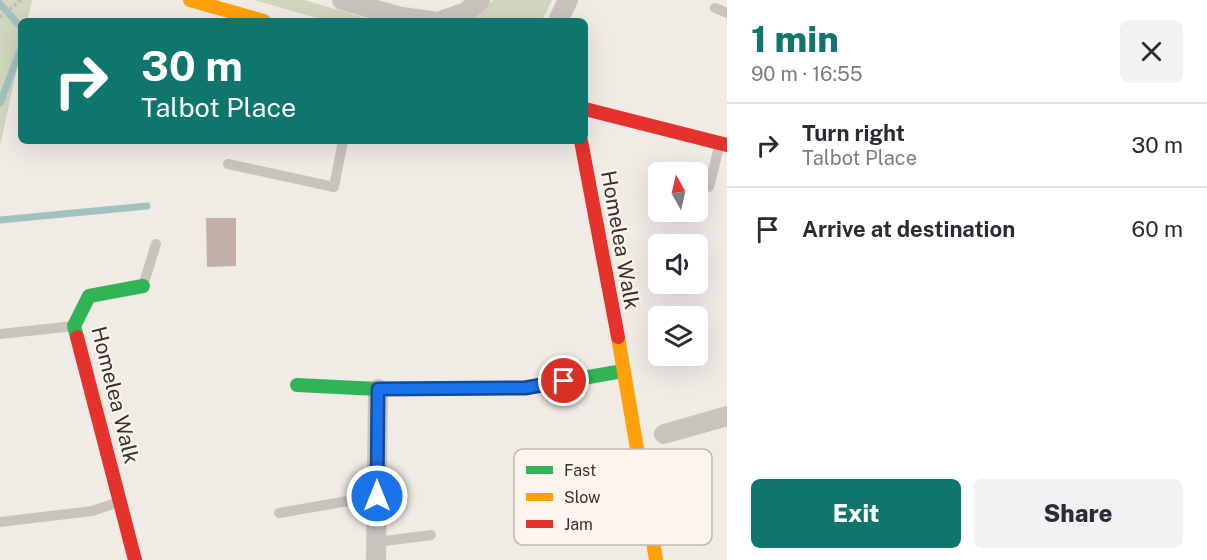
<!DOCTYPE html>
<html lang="en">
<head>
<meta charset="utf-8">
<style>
  body { margin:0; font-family:"Public Sans",sans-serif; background:#f2f2f3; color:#2b2b33; height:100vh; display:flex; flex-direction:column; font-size:22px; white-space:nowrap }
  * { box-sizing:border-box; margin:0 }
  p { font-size:20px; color:#7c7c81 }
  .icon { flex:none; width:33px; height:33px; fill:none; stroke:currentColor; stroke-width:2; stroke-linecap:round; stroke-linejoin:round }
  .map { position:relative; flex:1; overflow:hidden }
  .side { display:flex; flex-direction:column; background:#fff; width:480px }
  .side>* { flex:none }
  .banner { position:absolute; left:18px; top:18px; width:570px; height:126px; border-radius:9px; box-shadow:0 6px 24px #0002; background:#0f766e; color:#fff; overflow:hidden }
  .needle { width:39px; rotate:352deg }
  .tools { position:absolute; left:648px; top:162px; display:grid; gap:12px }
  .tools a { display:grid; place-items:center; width:60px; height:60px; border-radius:9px; background:#fff; box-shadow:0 6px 24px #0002; font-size:30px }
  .pin { position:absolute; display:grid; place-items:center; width:51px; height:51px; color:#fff; margin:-26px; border:3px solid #fff; border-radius:50%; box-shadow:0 2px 6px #0007 }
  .me { position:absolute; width:66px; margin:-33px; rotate:0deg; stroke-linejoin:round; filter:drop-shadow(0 0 4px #0008) }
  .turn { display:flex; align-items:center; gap:21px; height:126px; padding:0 24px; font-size:27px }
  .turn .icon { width:78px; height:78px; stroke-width:2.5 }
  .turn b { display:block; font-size:42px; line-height:51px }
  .round { display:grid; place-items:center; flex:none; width:63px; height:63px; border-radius:9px; background:#f2f2f3 }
  .overview { display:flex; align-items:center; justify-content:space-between; height:102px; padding:0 24px }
  h1 { font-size:36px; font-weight:800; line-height:45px; color:#0f766e }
  .action { display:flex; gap:12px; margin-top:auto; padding:12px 24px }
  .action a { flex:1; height:69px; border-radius:9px; background:#0f766e; color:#fff; font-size:24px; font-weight:800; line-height:69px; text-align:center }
  .action a+a { background:#f2f2f3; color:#2b2b33 }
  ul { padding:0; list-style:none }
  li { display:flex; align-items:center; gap:18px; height:84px; padding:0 24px; border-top:2px solid #e1e1e2 }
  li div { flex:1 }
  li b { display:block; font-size:22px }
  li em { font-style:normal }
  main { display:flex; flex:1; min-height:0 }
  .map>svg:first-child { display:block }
  .green { fill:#d1d6bf }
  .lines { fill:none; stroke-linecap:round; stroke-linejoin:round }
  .stream { stroke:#a1c2c1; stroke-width:7 }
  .building { fill:#c3afa7 }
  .path { stroke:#c2bbb6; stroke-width:4; stroke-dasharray:3 3; stroke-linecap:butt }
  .lane { stroke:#c9c3be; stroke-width:10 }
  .street { stroke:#c9c3be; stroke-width:20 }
  .fast { stroke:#30b455; stroke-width:14 }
  .slow { stroke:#ff9f0a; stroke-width:14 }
  .jam { stroke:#e5322d; stroke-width:14 }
  .route-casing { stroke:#114b97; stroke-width:15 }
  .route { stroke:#1a73e8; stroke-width:10 }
  .labels { text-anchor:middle; stroke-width:4.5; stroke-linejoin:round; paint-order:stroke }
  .street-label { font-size:21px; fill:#3b302b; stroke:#fbf5ee }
  .key { fill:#fbf5ee; stroke:#c1bab4; stroke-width:1.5 }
  .key-label { font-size:16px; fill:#3b302b }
</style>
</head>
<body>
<main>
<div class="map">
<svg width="727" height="560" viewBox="0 0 727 560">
  <rect width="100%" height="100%" fill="#f0ebe5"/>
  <g class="green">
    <polygon points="0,0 32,0 27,21 21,21 21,50 0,146"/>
    <polygon points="254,0 304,0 377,21 327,21"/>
    <polygon points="493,0 552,0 542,21 471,21"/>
  </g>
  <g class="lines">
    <g class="stream">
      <polyline points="0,4 21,27"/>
      <polyline points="0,103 21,48"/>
      <polyline points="0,220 147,206"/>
    </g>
  </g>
  <polygon class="building" points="206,218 236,218 236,266 207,267"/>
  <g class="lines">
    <polyline class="path" points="0,17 21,0"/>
    <g class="lane">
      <polyline points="715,8 727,13"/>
      <polyline points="228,164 334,187 343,141"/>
      <polyline points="709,187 720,143"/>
      <polyline points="143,286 156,244"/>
      <polyline points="0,334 74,326"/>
      <polyline points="279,513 377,496"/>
      <polyline points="0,522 92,511 119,502"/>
      <polyline points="377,542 431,535"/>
    </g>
    <g class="street">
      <polyline points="342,0 401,17 432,21"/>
      <polyline points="441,21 466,12 480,0"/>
      <polyline points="558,21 568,0"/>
      <polyline points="664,434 727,416"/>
      <polyline points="376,560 378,389"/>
    </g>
    <g class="fast">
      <polyline points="77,337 74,326 89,296 143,286"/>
      <polyline points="297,385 378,389 525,388 623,371"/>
    </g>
    <g class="slow">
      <polyline points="190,0 264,21"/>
      <polyline points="618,337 656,560"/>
    </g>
    <g class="jam">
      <polyline points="585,109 727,145"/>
      <polyline points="581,141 618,337"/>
      <polyline points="77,337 135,560"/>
    </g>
  </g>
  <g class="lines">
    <g class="route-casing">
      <polyline id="route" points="377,496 378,389 525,388 564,381"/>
    </g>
    <use href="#route" class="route"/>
  </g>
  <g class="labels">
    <g class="street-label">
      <text transform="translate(620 240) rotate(80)" y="7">Homelea Walk</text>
      <text transform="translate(115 395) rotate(76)" y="7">Homelea Walk</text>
    </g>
  </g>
  <rect x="514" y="449" width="198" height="96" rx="9" class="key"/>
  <rect x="526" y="466" width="27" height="8" fill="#30b455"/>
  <rect x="526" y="493" width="27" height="8" fill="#ff9f0a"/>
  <rect x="526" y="520" width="27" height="8" fill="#e5322d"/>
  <g class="key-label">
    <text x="564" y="476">Fast</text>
    <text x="564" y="503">Slow</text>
    <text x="564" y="530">Jam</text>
  </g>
</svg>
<div class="tools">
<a><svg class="needle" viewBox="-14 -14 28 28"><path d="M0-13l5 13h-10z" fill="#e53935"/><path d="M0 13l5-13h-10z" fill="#7c7c81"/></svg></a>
<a><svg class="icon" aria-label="sound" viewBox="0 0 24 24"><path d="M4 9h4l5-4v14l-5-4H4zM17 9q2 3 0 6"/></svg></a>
<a><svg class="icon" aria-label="layers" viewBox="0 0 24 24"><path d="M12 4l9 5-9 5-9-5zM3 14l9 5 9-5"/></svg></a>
</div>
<div class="pin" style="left:564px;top:381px;background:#d93025"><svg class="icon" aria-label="arrive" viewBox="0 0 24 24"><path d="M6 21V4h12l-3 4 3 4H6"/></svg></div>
<svg class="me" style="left:377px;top:496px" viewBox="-20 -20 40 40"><circle r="17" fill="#1a73e8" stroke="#fff" stroke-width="3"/><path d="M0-11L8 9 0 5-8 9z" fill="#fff"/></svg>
<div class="banner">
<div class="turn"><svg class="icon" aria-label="right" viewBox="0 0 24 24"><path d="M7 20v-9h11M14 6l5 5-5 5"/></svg><div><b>30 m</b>Talbot Place</div></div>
</div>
</div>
<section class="side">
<div class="overview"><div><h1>1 min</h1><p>90 m · 16:55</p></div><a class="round"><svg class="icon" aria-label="close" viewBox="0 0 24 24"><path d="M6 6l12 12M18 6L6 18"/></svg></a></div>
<ul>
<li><svg class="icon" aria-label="right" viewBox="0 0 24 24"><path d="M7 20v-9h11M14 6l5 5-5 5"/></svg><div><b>Turn right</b><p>Talbot Place</p></div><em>30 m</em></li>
<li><svg class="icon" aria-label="arrive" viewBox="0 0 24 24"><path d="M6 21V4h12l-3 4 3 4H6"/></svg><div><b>Arrive at destination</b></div><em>60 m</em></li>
</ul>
<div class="action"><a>Exit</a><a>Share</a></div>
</section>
</main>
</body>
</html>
